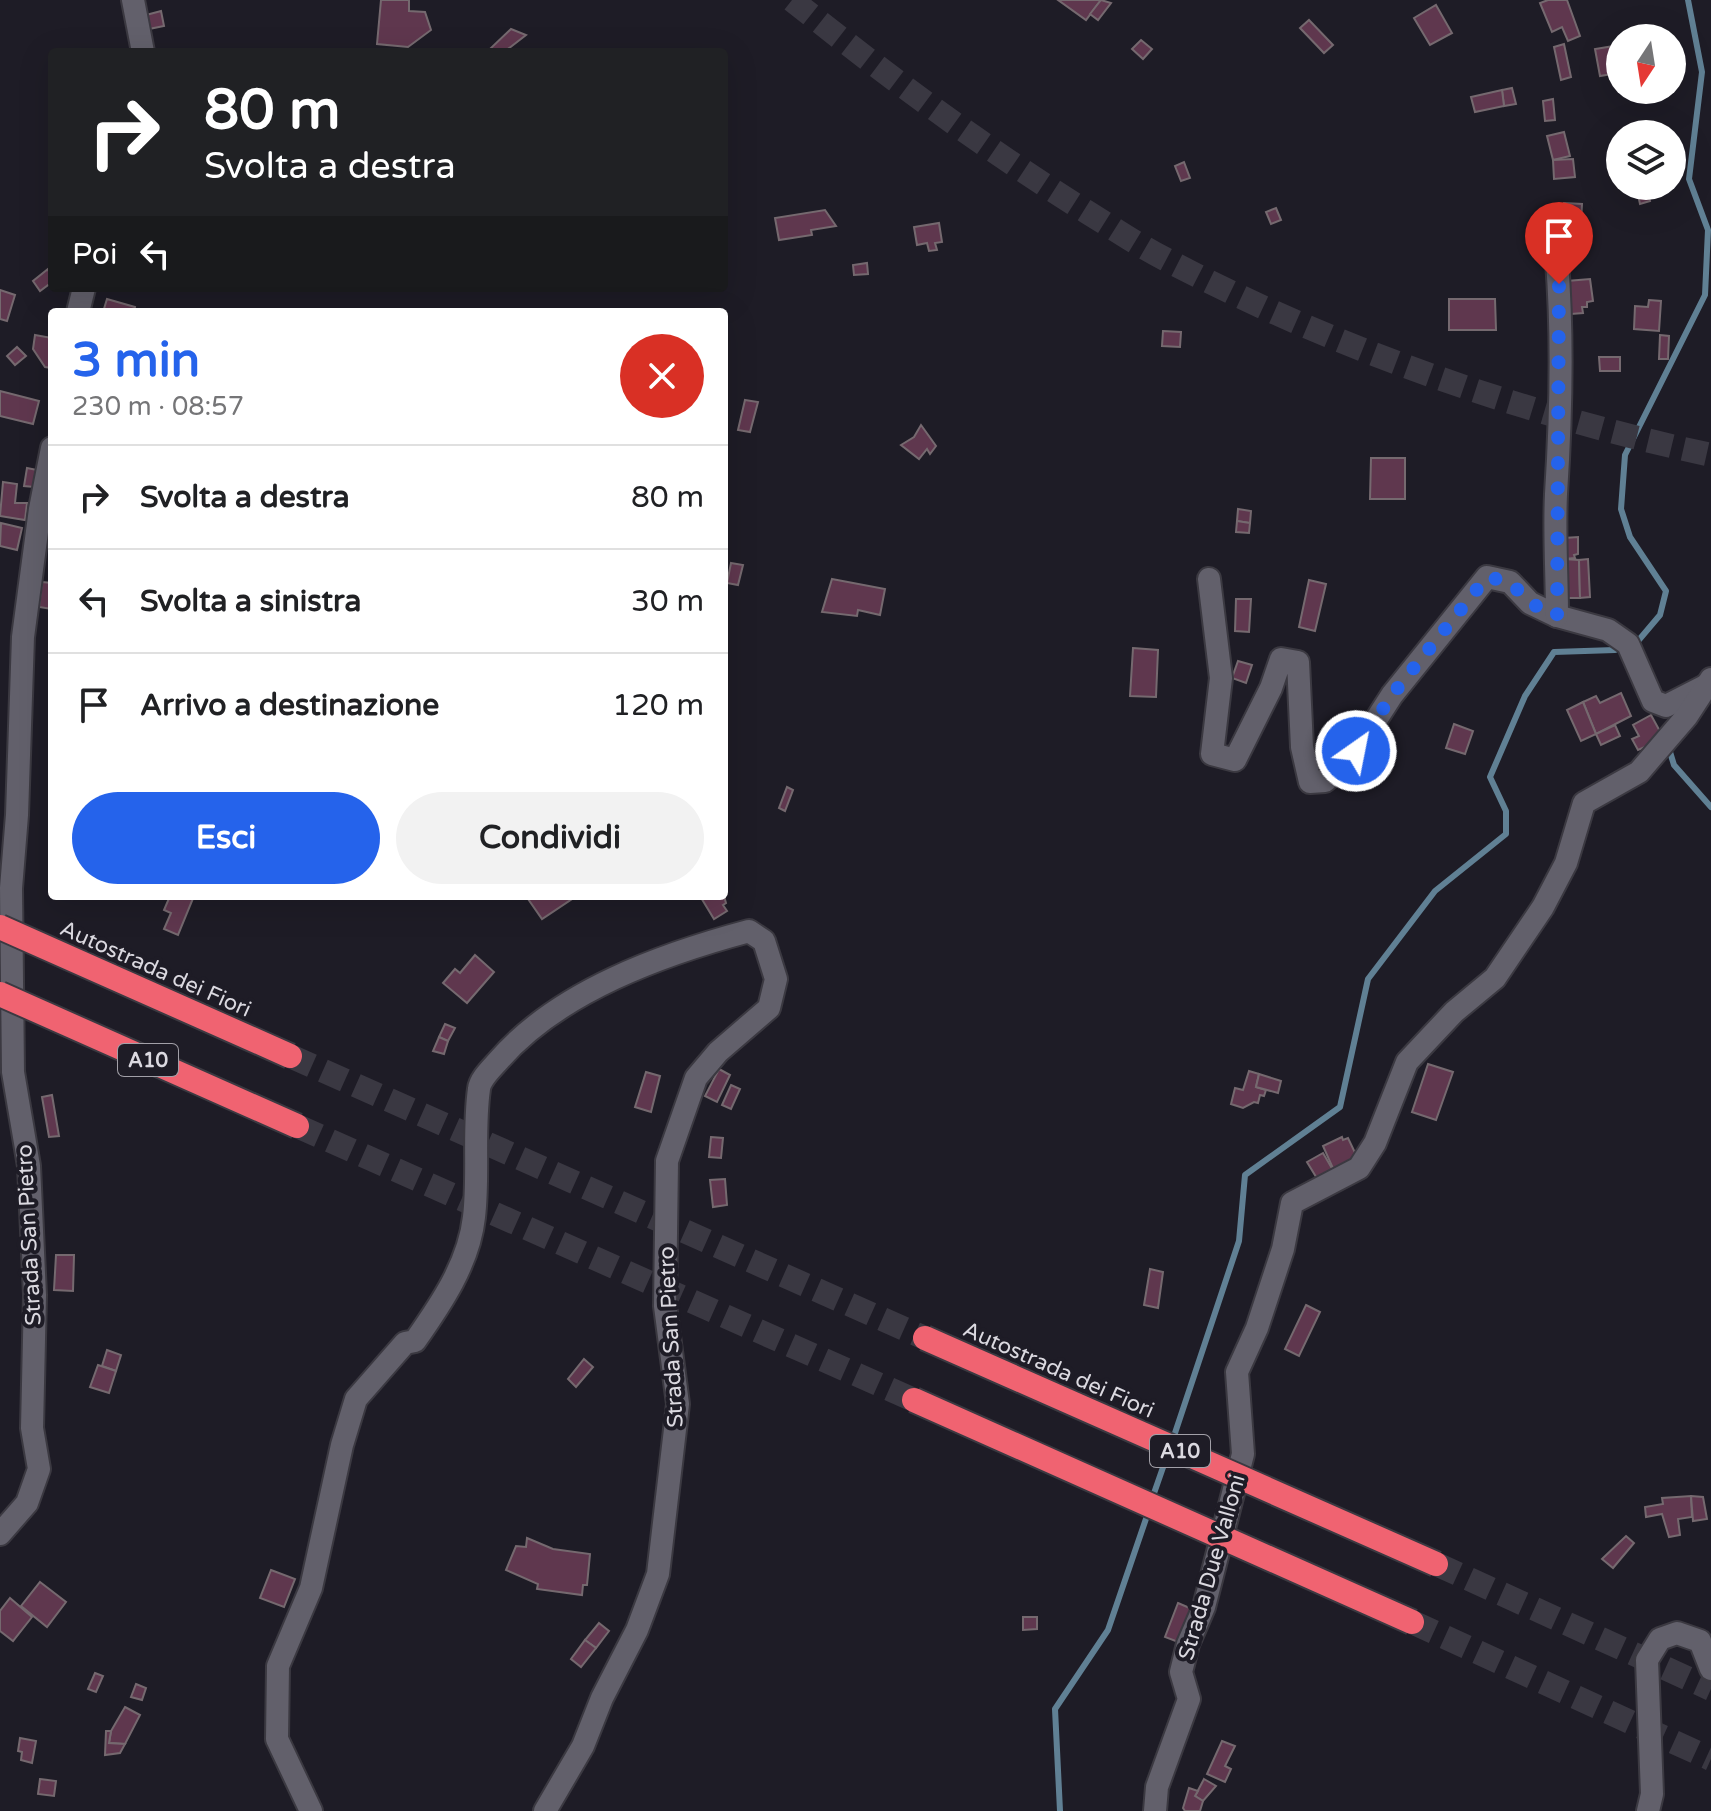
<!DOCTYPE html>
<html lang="it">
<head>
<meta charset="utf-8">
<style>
  body { margin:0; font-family:"Varela Round",sans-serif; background:#f2f2f2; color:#202124; height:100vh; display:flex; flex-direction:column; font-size:30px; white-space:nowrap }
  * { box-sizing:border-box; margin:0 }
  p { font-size:26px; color:#757577 }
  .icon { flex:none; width:44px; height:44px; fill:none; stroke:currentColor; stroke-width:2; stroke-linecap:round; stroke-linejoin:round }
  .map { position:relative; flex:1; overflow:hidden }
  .details { position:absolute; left:48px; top:308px; width:680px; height:592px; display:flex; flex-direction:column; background:#fff; border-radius:8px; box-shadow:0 8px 32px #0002 }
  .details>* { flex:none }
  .banner { position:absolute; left:48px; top:48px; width:680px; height:244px; border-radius:8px; box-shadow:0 8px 32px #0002; background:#202124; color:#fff; overflow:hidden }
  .needle { width:52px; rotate:192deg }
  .fabs { position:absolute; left:1606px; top:24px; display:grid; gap:16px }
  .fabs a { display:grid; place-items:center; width:80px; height:80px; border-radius:50%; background:#fff; box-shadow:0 8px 32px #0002; font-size:40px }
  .pin { position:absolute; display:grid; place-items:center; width:68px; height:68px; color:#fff; margin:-82px -34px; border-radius:50% 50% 50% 0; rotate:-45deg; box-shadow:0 0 8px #0007 }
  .pin .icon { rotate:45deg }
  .me { position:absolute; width:88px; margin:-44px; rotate:33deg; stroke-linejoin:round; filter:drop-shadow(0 0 6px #0008) }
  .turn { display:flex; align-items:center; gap:28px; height:168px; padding:0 24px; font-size:36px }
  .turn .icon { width:104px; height:104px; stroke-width:2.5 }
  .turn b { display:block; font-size:56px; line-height:68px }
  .then { display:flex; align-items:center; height:76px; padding:0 24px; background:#0003; gap:16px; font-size:30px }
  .round { display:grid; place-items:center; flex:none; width:84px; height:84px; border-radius:42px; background:#f2f2f2 }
  .headline { display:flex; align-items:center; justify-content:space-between; height:136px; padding:0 24px }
  h1 { font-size:48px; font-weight:700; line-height:60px; color:#2563eb }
  .button { display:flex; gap:16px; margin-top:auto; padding:16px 24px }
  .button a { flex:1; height:92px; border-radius:48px; background:#2563eb; color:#fff; font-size:32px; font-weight:700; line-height:92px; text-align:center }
  .button a+a { background:#f2f2f2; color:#202124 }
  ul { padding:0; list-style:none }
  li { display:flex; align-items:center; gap:24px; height:104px; padding:0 24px; border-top:2px solid #e0e0e0 }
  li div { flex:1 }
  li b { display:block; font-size:30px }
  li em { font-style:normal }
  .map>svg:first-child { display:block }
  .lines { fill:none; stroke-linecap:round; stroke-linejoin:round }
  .stream { stroke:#608094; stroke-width:6 }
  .building { fill:#5f374e; stroke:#75696f; stroke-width:2 }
  .highway-tunnel { stroke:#3a3842; stroke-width:24; stroke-dasharray:24 12; stroke-linecap:butt }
  .minor-casing { stroke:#3b3941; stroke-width:26 }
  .minor { stroke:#62606b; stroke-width:22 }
  .highway-bridge-casing { stroke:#3b3941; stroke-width:28; stroke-linecap:butt }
  .highway-bridge { stroke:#f06371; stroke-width:24 }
  .route { stroke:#2563eb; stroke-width:14; stroke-dasharray:0 25.2 }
  .labels { text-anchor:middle; stroke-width:8; stroke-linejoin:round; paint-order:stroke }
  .shield { fill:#1e1c26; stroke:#a2a0a8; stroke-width:2 }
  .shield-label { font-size:20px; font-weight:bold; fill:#dbd9e0 }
  .street-label { font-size:22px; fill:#dbd9e0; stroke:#1e1c26 }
</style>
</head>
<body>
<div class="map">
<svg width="1711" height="1811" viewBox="0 0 1711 1811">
  <rect width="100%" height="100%" fill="#1e1c26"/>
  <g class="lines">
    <g class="stream">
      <polyline points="1638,641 1660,615 1666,591 1630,537 1621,509 1625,455 1705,295 1708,230 1689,179 1702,72 1688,0"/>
      <polyline points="1670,752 1674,765 1711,807"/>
      <polyline points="1172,1442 1239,1241 1245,1175 1340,1107 1368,979 1435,891 1506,834 1506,811 1490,777 1525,696 1554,652 1615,650"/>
      <polyline points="1152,1499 1168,1453"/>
      <polyline points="1060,1811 1055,1709 1108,1630 1149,1510"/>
    </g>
  </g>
  <g class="building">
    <polygon points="381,0 409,0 409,11 425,12 431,30 408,47 377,44"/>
    <polygon points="1058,0 1101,0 1086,20"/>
    <polygon points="1101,0 1111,3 1098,20 1090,14"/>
    <polygon points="1548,0 1567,0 1580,36 1568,41 1562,27 1552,32 1540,3"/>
    <polygon points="1436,5 1452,33 1430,45 1414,18"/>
    <polygon points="161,11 164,26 149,29 146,15"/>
    <polygon points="1309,20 1333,45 1324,53 1300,28"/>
    <polygon points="511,29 526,35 504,52 495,52 491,48"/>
    <polygon points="1141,40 1152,49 1143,59 1132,49"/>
    <polygon points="1564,44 1571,77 1561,80 1554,47"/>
    <polygon points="1614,46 1618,73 1600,76 1595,49"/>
    <polygon points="1512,88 1516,104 1504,106 1502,90"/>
    <polygon points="1502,90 1504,106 1475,112 1471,97"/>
    <polygon points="1553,99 1555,120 1545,121 1543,101"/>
    <polygon points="1564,132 1570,156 1553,160 1547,136"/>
    <polygon points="1573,159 1575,177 1554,179 1553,160"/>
    <polygon points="1184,162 1190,178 1181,181 1175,166"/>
    <polygon points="1636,186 1646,186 1650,201 1640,204"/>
    <polygon points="1564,203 1582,204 1581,224 1563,223"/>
    <polygon points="1276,208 1281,220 1271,224 1266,212"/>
    <polygon points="825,210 836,226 811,230 812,235 779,240 775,218"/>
    <polygon points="939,223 942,242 935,243 937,250 929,251 927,243 917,245 914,227"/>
    <polygon points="867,263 868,274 854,275 853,265"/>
    <polygon points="48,269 52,282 40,291 33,281"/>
    <polygon points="1590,279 1593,301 1587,302 1587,307 1582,307 1583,313 1571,314 1567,281"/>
    <polygon points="0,290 15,295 7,321 0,319"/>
    <polygon points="107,299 135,307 134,312 103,312"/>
    <polygon points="1449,299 1495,299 1496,330 1449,330"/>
    <polygon points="1649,300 1661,301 1659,331 1634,329 1635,306 1648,307"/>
    <polygon points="1163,331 1181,332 1180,347 1162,346"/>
    <polygon points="35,335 52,338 52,368 45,367 33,349"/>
    <polygon points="1660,335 1669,336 1668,359 1659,359"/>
    <polygon points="17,347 26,356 15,365 7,356"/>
    <polygon points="1599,357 1620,357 1620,371 1600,371"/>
    <polygon points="0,391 39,401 33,424 0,416"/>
    <polygon points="745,400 758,402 750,432 738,430"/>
    <polygon points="921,425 936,446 930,454 927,449 919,459 901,445 914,437"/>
    <polygon points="1371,458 1405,458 1405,499 1370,499"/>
    <polygon points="27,468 37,470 34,487 24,486"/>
    <polygon points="3,482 17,484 15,503 27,503 25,520 0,516"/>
    <polygon points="1238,509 1251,511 1250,523 1237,521"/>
    <polygon points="1237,521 1250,523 1249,533 1236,532"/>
    <polygon points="1,523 22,528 17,550 0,546"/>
    <polygon points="1578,537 1578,554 1574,555 1575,558 1564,559 1564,538"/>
    <polygon points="1564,559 1579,560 1580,598 1566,598"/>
    <polygon points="1588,559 1590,597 1580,598 1579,560"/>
    <polygon points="731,563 743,565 738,585 727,583"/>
    <polygon points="832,579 885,589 880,615 858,610 857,616 822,612"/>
    <polygon points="1309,580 1326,584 1315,631 1299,627"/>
    <polygon points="42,582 52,583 52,609 39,607"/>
    <polygon points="1236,599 1251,599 1249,632 1235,631"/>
    <polygon points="1133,648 1158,650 1156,697 1130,696"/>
    <polygon points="1238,661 1252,665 1246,683 1232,678"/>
    <polygon points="1621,693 1631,716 1596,734 1583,702 1596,696 1600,703"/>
    <polygon points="1583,702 1596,734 1581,741 1567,710"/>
    <polygon points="1651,715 1662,735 1651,754 1647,746 1638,750 1632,739 1639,736 1633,725"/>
    <polygon points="1454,724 1473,731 1465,754 1446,748"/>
    <polygon points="1615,725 1620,736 1601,745 1596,734"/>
    <polygon points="787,787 793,790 785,811 779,808"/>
    <polygon points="170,896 194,896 178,935 164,929 171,913 164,910"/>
    <polygon points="526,896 574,896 575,897 542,919"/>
    <polygon points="700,896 724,896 726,903 723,905 727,911 714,919"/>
    <polygon points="475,955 494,972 467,1003 443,983 455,969 460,973"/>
    <polygon points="445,1024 455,1028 448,1041 439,1037"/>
    <polygon points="439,1037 448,1041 444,1054 433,1051"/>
    <polygon points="1428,1064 1453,1072 1436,1120 1412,1112"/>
    <polygon points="719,1069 730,1075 717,1102 705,1096"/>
    <polygon points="1249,1071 1259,1074 1256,1087 1266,1090 1264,1096 1260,1095 1258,1103 1254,1102 1243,1108 1231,1104 1235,1088 1243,1090"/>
    <polygon points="646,1072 660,1076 651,1112 635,1107"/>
    <polygon points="1259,1074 1281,1081 1278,1093 1256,1087"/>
    <polygon points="731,1085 740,1089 731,1109 722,1105"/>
    <polygon points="52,1095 59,1136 49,1137 42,1097"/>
    <polygon points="711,1137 723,1138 721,1158 709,1157"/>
    <polygon points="1342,1137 1343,1140 1348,1138 1359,1161 1335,1173 1323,1146"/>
    <polygon points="1323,1153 1337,1177 1321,1185 1307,1162"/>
    <polygon points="725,1179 727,1205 713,1207 710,1180"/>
    <polygon points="56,1255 74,1255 73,1291 54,1290"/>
    <polygon points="1150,1269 1163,1272 1158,1308 1144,1305"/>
    <polygon points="1306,1305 1320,1312 1299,1356 1285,1349"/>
    <polygon points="107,1350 121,1355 116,1371 102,1366"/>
    <polygon points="584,1359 593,1367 576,1387 568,1379"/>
    <polygon points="98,1365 116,1371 109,1393 90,1387"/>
    <polygon points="1691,1496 1692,1517 1678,1519 1680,1535 1669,1537 1662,1514 1646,1517 1645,1507 1663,1504 1662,1498"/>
    <polygon points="1691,1496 1703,1497 1707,1519 1693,1521"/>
    <polygon points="1626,1536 1634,1543 1613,1568 1602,1559"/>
    <polygon points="527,1538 553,1549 590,1554 587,1585 583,1585 582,1595 537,1589 538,1584 506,1570 516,1546 526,1547"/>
    <polygon points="271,1570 295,1579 284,1607 260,1598"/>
    <polygon points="40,1582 66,1602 47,1627 21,1606"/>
    <polygon points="10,1598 32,1617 13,1641 0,1631 0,1611"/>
    <polygon points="1178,1603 1199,1612 1186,1645 1165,1637"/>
    <polygon points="1023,1617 1037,1617 1037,1629 1023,1630"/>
    <polygon points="599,1623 609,1631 596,1648 585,1640"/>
    <polygon points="585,1640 596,1648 581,1667 571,1659"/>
    <polygon points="95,1673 103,1676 96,1692 88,1689"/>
    <polygon points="136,1684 146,1688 142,1700 131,1697"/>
    <polygon points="125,1707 140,1715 125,1744 109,1743 111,1731"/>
    <polygon points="106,1731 111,1731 109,1743 125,1744 120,1753 105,1755"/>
    <polygon points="20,1738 36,1741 32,1763 21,1760 22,1752 18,1751"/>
    <polygon points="1222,1741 1235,1746 1225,1766 1231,1769 1225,1782 1207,1774"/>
    <polygon points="40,1779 56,1781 54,1796 38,1794"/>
    <polygon points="1204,1779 1216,1786 1203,1801 1195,1796"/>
    <polygon points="1189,1788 1198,1791 1195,1796 1203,1801 1200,1811 1185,1811 1183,1808"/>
  </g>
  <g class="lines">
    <g class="highway-tunnel">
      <path d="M792,0C887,76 984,148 1087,212C1113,228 1138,245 1165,259C1333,348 1525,415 1711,455"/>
      <polyline points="290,1056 925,1338"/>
      <polyline points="297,1126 914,1400"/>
      <polyline points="1436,1564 1711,1689"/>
      <polyline points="1412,1622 1711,1759"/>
    </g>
    <g class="minor-casing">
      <g id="minor">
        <polyline points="133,0 143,52"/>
        <polyline points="78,312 84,288"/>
        <polyline points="1209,579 1221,678 1212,754 1235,760 1271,688 1281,659 1298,662 1302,747 1310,782 1325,781 1356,751 1392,695 1487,577 1510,582 1530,603 1557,616 1608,630 1628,644 1653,701 1666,706 1707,685"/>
        <path d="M1557,616C1557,576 1554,534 1556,494C1561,417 1563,339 1557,261"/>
        <polyline points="0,1534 27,1503 39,1469 32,1428 35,1295 29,1166 13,1072 11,888 17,815 23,637 40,509 52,448"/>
        <path d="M311,1811L277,1739L278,1666L311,1588L342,1445L356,1399L405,1343L415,1341C441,1304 469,1263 474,1217C479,1175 473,1131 479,1089C480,1079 492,1068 499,1060C559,991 663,954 749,931L764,941L776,979L769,1008L718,1052L696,1078L667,1161L665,1306L678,1404L658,1574L637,1630L602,1698L583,1746L545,1811"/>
        <polyline points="1155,1811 1157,1787 1189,1699 1181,1672 1188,1644 1204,1607 1243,1454 1237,1372 1257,1328 1283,1249 1292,1203 1359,1168 1375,1143 1407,1062 1454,1012 1495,978 1543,907 1566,863 1584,803 1639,772 1687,716 1711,679"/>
        <polyline points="1648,1811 1652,1794 1647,1660 1660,1639 1677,1633 1700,1641 1711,1669"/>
      </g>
    </g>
    <use href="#minor" class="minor"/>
    <g class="highway-bridge-casing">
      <g id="highway-bridge">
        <polyline points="0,927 290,1056"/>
        <polyline points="0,994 297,1126"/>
        <polyline points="925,1338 1436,1564"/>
        <polyline points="914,1400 1412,1622"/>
      </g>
    </g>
    <use href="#highway-bridge" class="highway-bridge"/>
  </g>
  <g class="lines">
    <polyline class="route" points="1356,751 1392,695 1487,577 1510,582 1530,603 1557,616 1559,284"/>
  </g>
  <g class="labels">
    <g class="shield">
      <rect x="118" y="1044" width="60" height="32" rx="6"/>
      <rect x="1150" y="1435" width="60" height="32" rx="6"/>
    </g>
    <g class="shield-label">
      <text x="148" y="1067">A10</text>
      <text x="1180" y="1458">A10</text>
    </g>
    <g class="street-label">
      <text transform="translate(156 968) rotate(24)" y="8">Autostrada dei Fiori</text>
      <text transform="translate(28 1235) rotate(-93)" y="8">Strada San Pietro</text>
      <text transform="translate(670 1337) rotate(-93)" y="8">Strada San Pietro</text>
      <text transform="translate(1059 1369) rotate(24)" y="8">Autostrada dei Fiori</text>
      <text transform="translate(1211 1567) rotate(-74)" y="8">Strada Due Valloni</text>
    </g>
  </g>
</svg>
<div class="fabs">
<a><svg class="needle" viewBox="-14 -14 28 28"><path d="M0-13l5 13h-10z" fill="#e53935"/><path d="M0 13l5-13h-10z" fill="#757577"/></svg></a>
<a><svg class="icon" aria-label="layers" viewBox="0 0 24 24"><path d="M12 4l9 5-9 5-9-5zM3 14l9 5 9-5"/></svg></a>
</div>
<div class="pin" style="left:1559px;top:284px;background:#d93025"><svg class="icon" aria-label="arrive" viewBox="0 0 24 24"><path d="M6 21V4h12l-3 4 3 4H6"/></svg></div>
<svg class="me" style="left:1356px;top:751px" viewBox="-20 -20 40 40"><circle r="17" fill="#2563eb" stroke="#fff" stroke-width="3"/><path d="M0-11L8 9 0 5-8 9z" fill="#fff"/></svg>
<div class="banner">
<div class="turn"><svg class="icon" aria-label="right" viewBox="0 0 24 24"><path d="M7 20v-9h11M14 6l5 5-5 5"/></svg><div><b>80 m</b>Svolta a destra</div></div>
<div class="then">Poi<svg class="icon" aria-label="left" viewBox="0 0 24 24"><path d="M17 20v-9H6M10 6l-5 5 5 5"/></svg></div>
</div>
<section class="details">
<div class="headline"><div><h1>3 min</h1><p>230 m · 08:57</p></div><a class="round" style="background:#d93025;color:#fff"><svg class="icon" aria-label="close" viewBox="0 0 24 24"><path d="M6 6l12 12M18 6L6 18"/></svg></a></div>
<ul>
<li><svg class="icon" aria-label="right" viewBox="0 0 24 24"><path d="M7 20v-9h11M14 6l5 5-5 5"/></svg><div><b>Svolta a destra</b></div><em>80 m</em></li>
<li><svg class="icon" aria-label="left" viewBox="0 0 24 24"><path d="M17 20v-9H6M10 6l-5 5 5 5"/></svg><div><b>Svolta a sinistra</b></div><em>30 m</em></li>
<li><svg class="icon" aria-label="arrive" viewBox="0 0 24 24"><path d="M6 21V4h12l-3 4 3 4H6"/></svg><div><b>Arrivo a destinazione</b></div><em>120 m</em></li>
</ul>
<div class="button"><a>Esci</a><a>Condividi</a></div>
</section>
</div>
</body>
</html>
